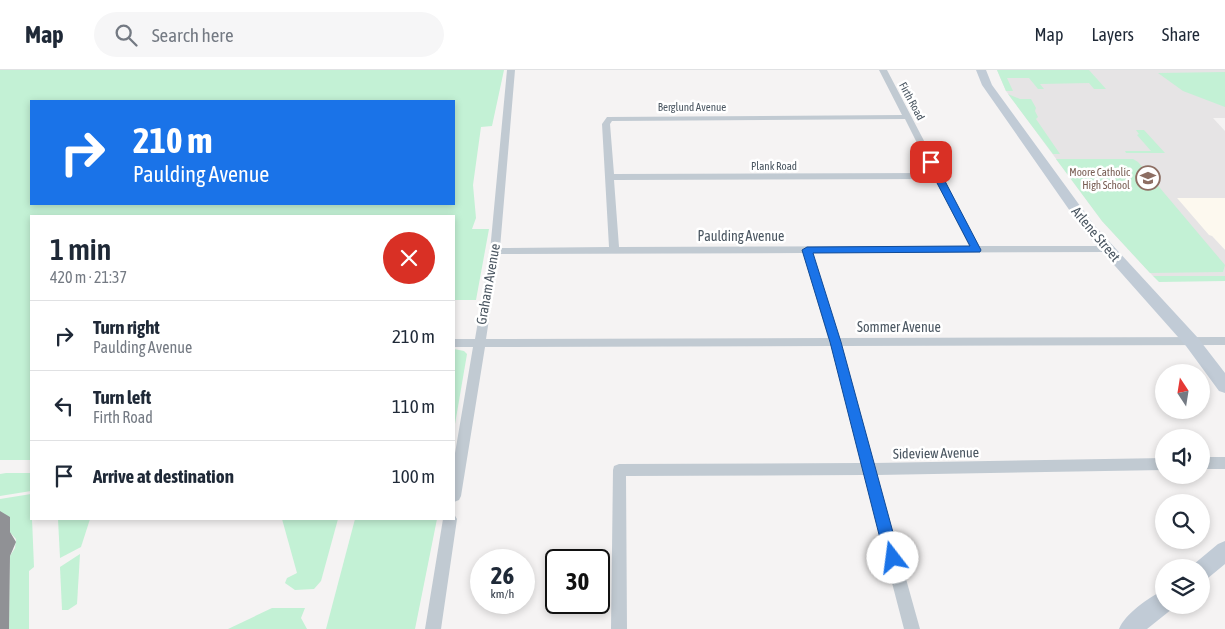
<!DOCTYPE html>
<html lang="en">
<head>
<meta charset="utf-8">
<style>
  body { margin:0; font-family:"Asap Condensed",sans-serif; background:#f6f6f7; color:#1f2937; height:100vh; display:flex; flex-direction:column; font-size:19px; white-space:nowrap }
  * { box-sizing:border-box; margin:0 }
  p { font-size:16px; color:#747a83 }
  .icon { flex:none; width:28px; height:28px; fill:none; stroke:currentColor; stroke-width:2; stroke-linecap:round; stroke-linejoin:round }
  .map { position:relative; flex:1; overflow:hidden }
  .panel { position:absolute; left:30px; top:145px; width:425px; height:305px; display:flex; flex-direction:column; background:#fff; border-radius:0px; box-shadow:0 2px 8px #0003 }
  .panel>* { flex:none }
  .guide { position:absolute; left:30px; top:30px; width:425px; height:105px; border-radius:0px; box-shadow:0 2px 8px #0003; background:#1a73e8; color:#fff; overflow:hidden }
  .needle { width:32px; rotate:348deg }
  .tools { position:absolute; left:1155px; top:294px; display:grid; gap:10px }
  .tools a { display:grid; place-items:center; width:55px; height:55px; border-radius:50%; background:#fff; box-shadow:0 2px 8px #0003; font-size:25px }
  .speed { position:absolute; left:470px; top:479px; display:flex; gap:10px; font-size:25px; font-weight:700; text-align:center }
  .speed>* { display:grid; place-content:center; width:65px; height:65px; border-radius:50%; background:#fff; box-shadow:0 2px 8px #0003; line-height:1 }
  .speed small { font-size:12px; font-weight:400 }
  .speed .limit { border:2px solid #111; border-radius:8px; background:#fff; color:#111 }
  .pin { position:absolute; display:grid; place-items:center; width:42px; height:42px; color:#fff; margin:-21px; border-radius:10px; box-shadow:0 2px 8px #0006 }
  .me { position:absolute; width:55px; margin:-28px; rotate:345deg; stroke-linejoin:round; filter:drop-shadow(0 0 4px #0008) }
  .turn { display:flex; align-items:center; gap:18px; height:105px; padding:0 20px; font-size:22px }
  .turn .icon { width:65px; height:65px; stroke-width:2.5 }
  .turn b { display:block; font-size:35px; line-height:42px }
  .round { display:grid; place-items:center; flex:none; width:52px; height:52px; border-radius:26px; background:#f6f6f7 }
  .headline { display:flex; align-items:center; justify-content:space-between; height:85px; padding:0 20px }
  h1 { font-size:30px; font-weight:600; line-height:38px }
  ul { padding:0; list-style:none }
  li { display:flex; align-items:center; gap:15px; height:70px; padding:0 20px; border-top:1px solid #e0e1e3 }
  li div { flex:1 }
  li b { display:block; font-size:19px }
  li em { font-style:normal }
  header { display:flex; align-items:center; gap:30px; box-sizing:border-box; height:70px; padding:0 25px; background:#fff; border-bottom:1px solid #e0e1e3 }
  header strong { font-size:24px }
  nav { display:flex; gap:28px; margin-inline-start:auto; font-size:18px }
  .search { width:350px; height:45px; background:#f6f6f7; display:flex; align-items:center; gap:12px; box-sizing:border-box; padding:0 18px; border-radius:28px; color:#747a83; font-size:19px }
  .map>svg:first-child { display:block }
  .commercial { fill:#fdf9ef }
  .education { fill:#e6e4e5 }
  .green { fill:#c3f1d5; fill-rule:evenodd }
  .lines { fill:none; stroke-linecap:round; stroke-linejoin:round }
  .street { fill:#c1cad2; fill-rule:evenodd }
  .secondary { fill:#c1cbd6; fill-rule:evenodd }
  .shaded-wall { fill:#909195 }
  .route { fill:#1a73e8; stroke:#114b97 }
  .labels { text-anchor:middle; stroke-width:5; stroke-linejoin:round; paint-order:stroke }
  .far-street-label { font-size:11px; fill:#4a5661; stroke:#fff }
  .far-education-label { font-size:11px; fill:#785e54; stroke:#fff; text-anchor:end }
  .street-label { font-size:14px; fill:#4a5661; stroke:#fff }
</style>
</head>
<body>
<header>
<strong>Map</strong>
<div class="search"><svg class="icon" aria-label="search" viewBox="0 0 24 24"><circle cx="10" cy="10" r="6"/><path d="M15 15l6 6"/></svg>Search here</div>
<nav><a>Map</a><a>Layers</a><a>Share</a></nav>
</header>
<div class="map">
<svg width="1225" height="559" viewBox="0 0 1225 559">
  <rect width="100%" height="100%" fill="#f5f3f3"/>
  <polygon class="commercial" points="1176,127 1225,128 1225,180 1212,166 1209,166"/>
  <polygon class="education" points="997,0 1225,0 1225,48 1213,48 1225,61 1225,128 1177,128 1209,165 1212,166 1225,180 1225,206 1153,206 1102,151 1006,21"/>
  <g class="green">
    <path d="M0,0H504L492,56L481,57L473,115L476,148L472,159H489L476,230H454V146H31V390H0ZM454,31V134H31V31Z"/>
    <polygon points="997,0 1089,0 1106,19 1094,19 1089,13 1040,14 1044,19 1038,19 1029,8 1007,8 1013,21 1006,21"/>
    <polygon points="1225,2 1225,37 1183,21 1158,3"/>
    <polygon points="1008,24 1020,29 1031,29 1036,38 1035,41 1038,47 1036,49 1060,84 1053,84"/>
    <polygon points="1136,60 1144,60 1165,83 1126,83 1125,81 1151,81 1137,65 1139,64"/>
    <polygon points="1056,89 1133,89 1138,92 1225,195 1223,202 1150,203 1102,151"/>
    <polygon points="1153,206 1225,206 1225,211 1159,212"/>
    <polygon points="454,279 464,281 467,284 454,360"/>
    <polygon points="6,403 31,403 31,421 0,426 0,404"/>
    <polygon points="31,424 34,497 29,501 29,559 9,559 10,486 15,478 16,469 0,451 0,429"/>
    <polygon points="58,449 90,449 81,477 60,488"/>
    <polygon points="282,449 338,449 321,511 314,519 295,520 285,513 287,508 297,503"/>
    <polygon points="355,449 437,449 415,559 326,559"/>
    <polygon points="80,484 77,534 68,540 62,540 60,497"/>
    <polygon points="272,538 305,538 301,548 307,559 228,559"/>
  </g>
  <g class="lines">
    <g class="street">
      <path d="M507,0H515L500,178L609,177L602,54L607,47L902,45L879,0H887L979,176H1108L1113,179L1108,182L813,183L839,268L1225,267V275L842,276L874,393L1164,388V400L877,405L920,559H904L864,405L626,406L627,559H611L613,400L614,396L619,394L861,393L831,276L485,277L461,426L459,430L454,432V389L473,277H454V269H475L490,181ZM905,49L932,103L614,104L610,54L612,51ZM935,109L969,176L619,177L614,110ZM803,183L828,268L486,269L499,184Z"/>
      <rect x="1201" y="387" width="24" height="12"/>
      <polygon points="454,444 457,449 441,559 425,559 443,449 454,449"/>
    </g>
    <g class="secondary">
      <polygon points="976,0 986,0 992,15 1094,155 1198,268 1225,303 1225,323 1219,321 1186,276 1084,161 982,15"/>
      <polygon points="1225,471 1225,494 1208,508 1201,511 1201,498 1192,498 1194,494 1218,474"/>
      <path d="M1164,520V535H1173L1172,539L1147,559H1119C1125,544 1149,527 1164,520Z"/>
    </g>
  </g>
  <polygon class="shaded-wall" points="0,441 10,447 10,462 16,472 10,486 9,559 0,559"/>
  <polygon class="route" points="931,89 935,92 981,180 980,182 813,183 841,272 900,488 898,493 893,495 888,493 885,488 830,272 802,180 807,177 970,176 926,92"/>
  <defs>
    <g id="school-ring" transform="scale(1.25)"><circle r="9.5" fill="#fff" stroke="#8d6e63" stroke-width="1.5"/><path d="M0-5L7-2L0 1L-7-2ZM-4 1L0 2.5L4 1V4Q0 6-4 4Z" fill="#8d6e63"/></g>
  </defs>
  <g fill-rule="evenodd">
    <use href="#school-ring" x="1148" y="108"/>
  </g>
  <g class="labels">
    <g class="far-street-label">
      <text transform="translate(912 31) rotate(62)" y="4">Firth Road</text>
      <text x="692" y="41">Berglund Avenue</text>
      <text x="774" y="100">Plank Road</text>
    </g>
    <g class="far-education-label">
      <text x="1130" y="106">Moore Catholic<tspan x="1130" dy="13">High School</tspan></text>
    </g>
    <g class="street-label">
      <text transform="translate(1096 164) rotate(50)" y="5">Arlene Street</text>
      <text x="741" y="171">Paulding Avenue</text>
      <text transform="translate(488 214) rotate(-80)" y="5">Graham Avenue</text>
      <text x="899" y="262">Sommer Avenue</text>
      <text transform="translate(936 383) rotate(-1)" y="5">Sideview Avenue</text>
    </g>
  </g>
</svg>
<div class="tools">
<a><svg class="needle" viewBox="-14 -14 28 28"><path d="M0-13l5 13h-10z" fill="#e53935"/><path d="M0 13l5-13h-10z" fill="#747a83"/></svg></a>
<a><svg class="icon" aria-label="sound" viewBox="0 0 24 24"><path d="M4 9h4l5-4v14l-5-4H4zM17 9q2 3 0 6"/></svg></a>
<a><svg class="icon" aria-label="search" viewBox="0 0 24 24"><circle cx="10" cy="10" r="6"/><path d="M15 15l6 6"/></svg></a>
<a><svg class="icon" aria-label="layers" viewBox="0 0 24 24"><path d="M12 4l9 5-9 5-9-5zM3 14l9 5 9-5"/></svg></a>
</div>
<div class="speed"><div>26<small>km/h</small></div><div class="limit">30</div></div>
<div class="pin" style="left:931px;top:92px;background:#d93025"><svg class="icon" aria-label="arrive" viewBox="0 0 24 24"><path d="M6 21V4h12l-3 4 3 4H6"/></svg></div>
<svg class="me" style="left:893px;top:488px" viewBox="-20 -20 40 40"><circle r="19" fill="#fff"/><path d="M0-13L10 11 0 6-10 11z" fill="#1a73e8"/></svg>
<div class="guide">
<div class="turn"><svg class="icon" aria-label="right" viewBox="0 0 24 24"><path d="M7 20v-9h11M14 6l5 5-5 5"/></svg><div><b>210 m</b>Paulding Avenue</div></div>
</div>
<section class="panel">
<div class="headline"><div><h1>1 min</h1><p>420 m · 21:37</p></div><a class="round" style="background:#d93025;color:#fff"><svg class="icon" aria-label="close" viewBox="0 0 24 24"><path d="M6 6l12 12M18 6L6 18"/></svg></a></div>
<ul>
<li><svg class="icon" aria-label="right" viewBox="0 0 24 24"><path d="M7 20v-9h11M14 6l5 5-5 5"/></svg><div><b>Turn right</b><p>Paulding Avenue</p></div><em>210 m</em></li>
<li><svg class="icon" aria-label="left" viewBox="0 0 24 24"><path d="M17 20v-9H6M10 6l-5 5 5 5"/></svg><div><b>Turn left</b><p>Firth Road</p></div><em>110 m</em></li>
<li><svg class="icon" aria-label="arrive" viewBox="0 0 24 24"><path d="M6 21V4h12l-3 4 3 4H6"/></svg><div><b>Arrive at destination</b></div><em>100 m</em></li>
</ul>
</section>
</div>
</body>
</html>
